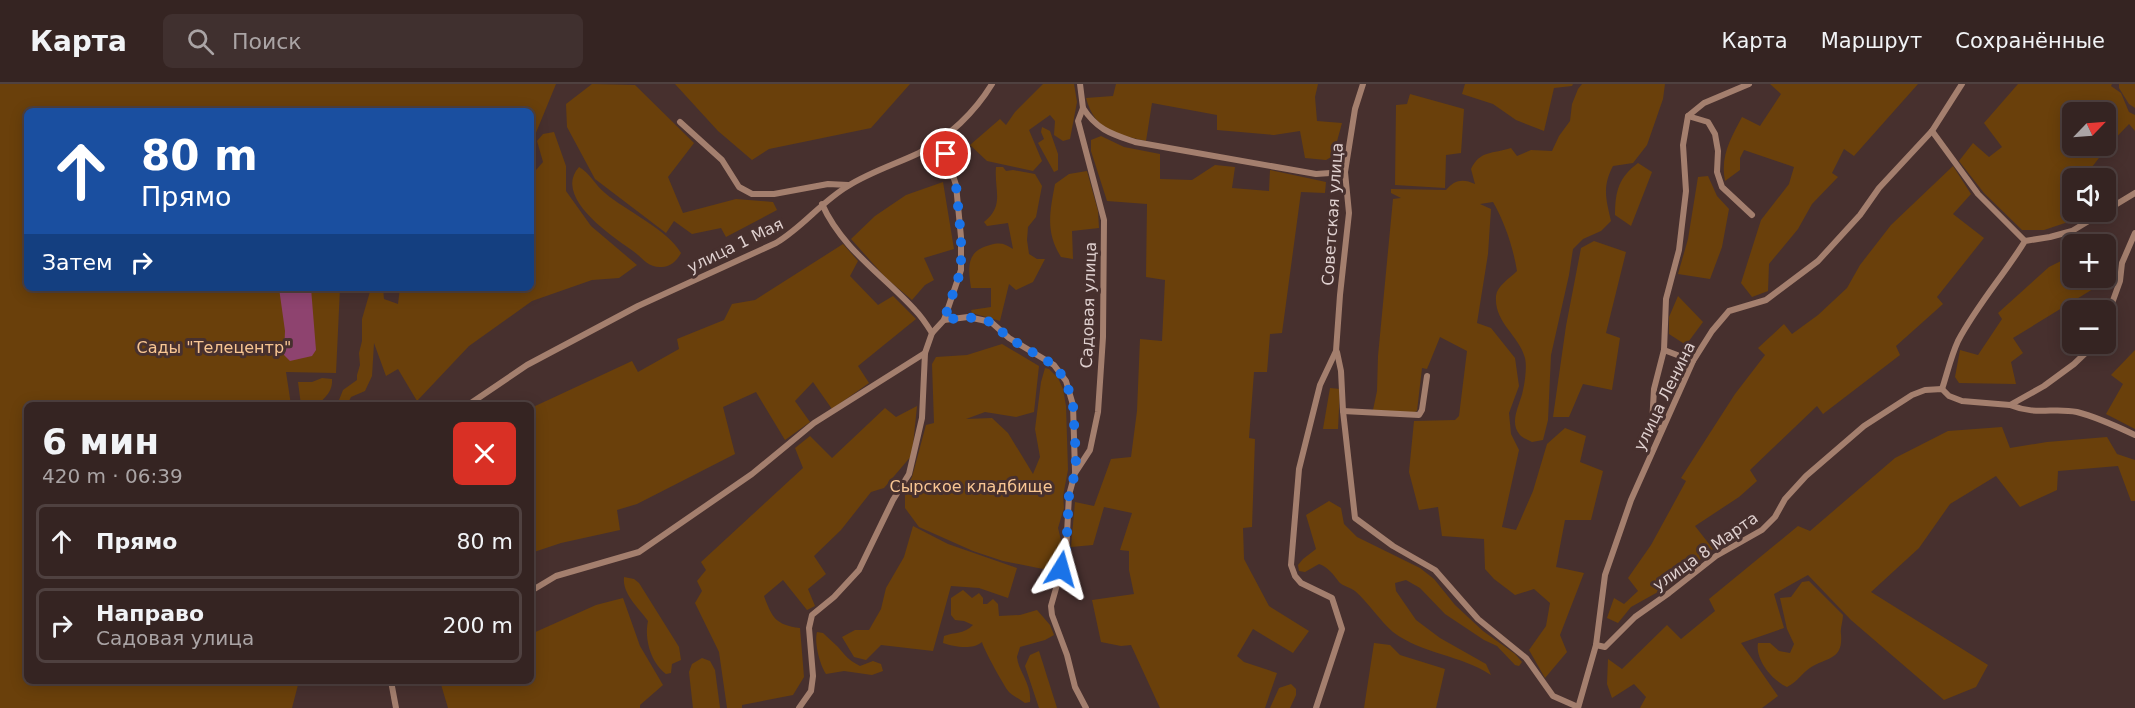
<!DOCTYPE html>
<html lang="ru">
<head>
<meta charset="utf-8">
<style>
  body { margin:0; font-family:"DejaVu Sans",sans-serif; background:#40302f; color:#f1f3f6; height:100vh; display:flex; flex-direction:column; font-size:22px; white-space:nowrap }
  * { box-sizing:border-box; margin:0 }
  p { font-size:20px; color:#aaa4a5 }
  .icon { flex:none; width:33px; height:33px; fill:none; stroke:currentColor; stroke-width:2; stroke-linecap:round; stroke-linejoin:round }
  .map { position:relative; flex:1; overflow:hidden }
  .drawer { position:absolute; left:24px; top:318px; width:510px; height:282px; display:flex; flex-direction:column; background:#352422; border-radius:9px; box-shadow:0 3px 15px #0003,0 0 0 2px #4f4140 }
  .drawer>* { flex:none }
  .banner { position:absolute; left:24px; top:24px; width:510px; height:183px; border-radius:9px; box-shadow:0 3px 15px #0003,0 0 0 2px #4f4140; background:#1a4fa0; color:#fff; overflow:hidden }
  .needle { width:39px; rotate:65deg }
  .buttons { position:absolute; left:2062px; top:18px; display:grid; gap:12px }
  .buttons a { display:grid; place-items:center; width:54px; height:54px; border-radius:9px; background:#352422; box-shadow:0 3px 15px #0003,0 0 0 2px #4f4140; font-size:30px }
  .pin { position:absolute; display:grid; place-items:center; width:51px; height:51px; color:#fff; margin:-26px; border:3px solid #fff; border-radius:50%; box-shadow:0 2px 6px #0007 }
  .me { position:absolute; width:66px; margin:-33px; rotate:8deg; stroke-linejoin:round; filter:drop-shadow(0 0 4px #0008) }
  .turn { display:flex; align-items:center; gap:21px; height:126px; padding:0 18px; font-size:27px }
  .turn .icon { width:78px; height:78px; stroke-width:2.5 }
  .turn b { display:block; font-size:42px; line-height:51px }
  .then { display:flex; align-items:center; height:57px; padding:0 18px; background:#0003; gap:12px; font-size:22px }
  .round { display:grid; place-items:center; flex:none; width:63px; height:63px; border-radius:9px; background:#40302f }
  .headline { display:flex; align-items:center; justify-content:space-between; height:102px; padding:0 18px }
  h1 { font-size:36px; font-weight:700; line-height:45px }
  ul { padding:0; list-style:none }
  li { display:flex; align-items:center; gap:18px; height:75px; margin:0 12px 9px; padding:0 6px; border:3px solid #4f4140; border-radius:9px }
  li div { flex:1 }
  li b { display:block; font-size:22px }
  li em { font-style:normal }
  header { display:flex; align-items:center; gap:36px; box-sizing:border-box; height:84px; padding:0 30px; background:#352422; border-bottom:2px solid #4f4140 }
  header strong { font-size:28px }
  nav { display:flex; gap:33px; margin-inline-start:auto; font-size:21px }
  .search { width:420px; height:54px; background:#40302f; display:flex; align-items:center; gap:15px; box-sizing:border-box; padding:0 21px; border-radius:9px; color:#aaa4a5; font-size:22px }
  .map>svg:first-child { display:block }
  .green { fill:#6a400b; fill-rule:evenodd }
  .water { fill:#8e436f }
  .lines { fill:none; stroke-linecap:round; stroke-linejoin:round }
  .minor { stroke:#a47f6e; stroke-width:6 }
  .route { stroke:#1a73e8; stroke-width:10; stroke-dasharray:0 18 }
  .labels { text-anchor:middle; stroke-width:6; stroke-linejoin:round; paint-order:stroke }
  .street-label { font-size:16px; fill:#dfd0cf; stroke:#47302e }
  .park-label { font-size:16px; fill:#f8c693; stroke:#47302e }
</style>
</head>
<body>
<header>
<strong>Карта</strong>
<div class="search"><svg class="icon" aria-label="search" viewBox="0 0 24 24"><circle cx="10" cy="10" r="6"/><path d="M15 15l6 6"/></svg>Поиск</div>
<nav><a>Карта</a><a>Маршрут</a><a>Сохранённые</a></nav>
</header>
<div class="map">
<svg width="2135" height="624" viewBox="0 0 2135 624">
  <rect width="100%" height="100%" fill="#47302e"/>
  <g class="green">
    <polygon points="0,0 556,0 533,56 531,56 531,27 27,27 27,204 340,204 336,289 286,288 291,321 27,321 27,597 299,597 292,624 0,624"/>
    <polygon points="592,0 635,1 694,59 668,93 683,129 736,115 773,118 777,126 726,153 721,144 692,150 674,137 666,149 595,95 567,43 566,20"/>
    <polygon points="675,0 910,0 871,44 769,65 752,76 718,47"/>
    <polygon points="1043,0 1074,0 1077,18 1070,55 1063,57 1054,51 1055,37 1050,31 1029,46 1042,77 1033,87 987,77 970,61 1000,35 1006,41 1015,28"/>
    <path d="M1116,0H1318L1315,13L1317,37L1342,39L1333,72L1326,76L1305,74L1300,47L1274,51L1217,46V31L1152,19L1146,57C1116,50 1095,47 1086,14L1113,12Z"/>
    <polygon points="1465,0 1573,0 1572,2 1554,4 1544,47 1516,36 1493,20 1462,10"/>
    <path d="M1582,0H1665L1663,15L1647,61L1633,79L1613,82C1602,103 1606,115 1611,137L1601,147L1583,155L1573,165L1569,191L1551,271L1548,336L1543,356L1532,358C1528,356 1523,354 1520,351C1508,338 1521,319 1523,306C1525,298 1527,282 1525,274C1519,251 1494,239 1496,212C1497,202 1510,194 1517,187C1513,163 1505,139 1493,118L1480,120L1491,125L1488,170L1477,239L1491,244L1515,274L1519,302L1509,329L1511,350L1519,366L1502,443L1516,446L1533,407L1547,360L1565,344L1586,352L1580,378L1603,387L1591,436H1565L1556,483L1584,489L1560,551L1567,568L1545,594L1529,566L1546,542L1550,519L1534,505L1515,511L1494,495L1485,485L1484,455L1442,452L1438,423L1419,426L1409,388L1414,337L1455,336L1459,332L1467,267L1440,253L1427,285L1422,284L1417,327L1412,329L1373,326L1377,307L1378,272L1393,115L1401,114L1391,109V105L1446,106C1454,96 1463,94 1475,100L1471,85C1480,66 1493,70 1511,64L1517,72L1531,66L1552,67L1559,52L1570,37L1572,20L1578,5Z"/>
    <path d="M1770,0H1918L1854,72L1844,65L1832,89L1838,93L1812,120L1798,145L1769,180L1768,207L1752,213L1741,199L1761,136L1789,100L1794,83L1744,66L1740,74V86L1725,97C1720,72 1731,54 1742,33L1760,42L1781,10Z"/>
    <path d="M2018,0H2112L2111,2L2121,9L2129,28L2135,31V47L2129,40L2108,62L2089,87L2093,94H2073V114L2060,124L2071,137L2044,146H2022L1984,109L1959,77L1973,59L1989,73L2002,63L1984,39ZM2073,28H2106V62H2073Z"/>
    <polygon points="2119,0 2135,0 2135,24 2129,20 2119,4"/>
    <polygon points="1410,10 1464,25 1461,69 1446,71 1445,104 1395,101 1396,21 1407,20"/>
    <polygon points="1042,43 1050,47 1058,70 1058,86 1054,88 1038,59 1044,55 1041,48"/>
    <polygon points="554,48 566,82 566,107 591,142 637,181 619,194 592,196 532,217 469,262 417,317 398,285 386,292 374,259 372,292 365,307 351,313 347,321 337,321 343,306 357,296 357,291 360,281 359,269 362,257 362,235 371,204 383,204 384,215 398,220 400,204 531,204 531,86 536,86 543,78 537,57 543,50"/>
    <polygon points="1101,52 1124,63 1160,70 1160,95 1192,96 1215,81 1235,83 1232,104 1269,107 1270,86 1326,98 1325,109 1301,108 1282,249 1270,250 1267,288 1254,288 1249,354 1255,355 1252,443 1243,444 1244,475 1269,522 1309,547 1293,569 1253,545 1237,572 1244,578 1277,589 1265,624 1160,624 1131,561 1121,562 1101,558 1092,516 1134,510 1129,486 1129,467 1120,466 1132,429 1104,423 1093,461 1071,463 1075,418 1094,422 1111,375 1131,373 1137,327 1140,255 1162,257 1165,196 1146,193 1147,120 1107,117 1091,67 1091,56"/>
    <path d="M1638,79L1652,88L1631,142L1615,131C1615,107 1619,93 1638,79Z"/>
    <polygon points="1953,82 1971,110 1953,130 1984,154 1937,213 1943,220 1896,262 1900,271 1823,330 1817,322 1750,386 1757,397 1739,413 1695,442 1713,465 1665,504 1631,523 1618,539 1607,534 1614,514 1624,520 1638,507 1628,494 1651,461 1686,397 1681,394 1735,310 1765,271 1758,264 1784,240 1792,250 1818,231 1847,204 1860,181 1891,141"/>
    <path d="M579,83C590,89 595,101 605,109C626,127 667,145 681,169C677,177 669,184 660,183C647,183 642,173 633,167C613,153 552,113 579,83Z"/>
    <path d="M996,83H1003L1006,87L1013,86L1035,90L1042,102L1036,133L1028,143L1027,156L1029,170L1037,175H1045L1033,198L1016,206L1009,200L1000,237L972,229L971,226L991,223V204H971C968,183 966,167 990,161C1001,158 1005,160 1013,165L1008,139L987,142L984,138C1005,121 994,107 996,83Z"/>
    <path d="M1087,87L1098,127L1099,144L1072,147L1073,175L1061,173C1045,147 1050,128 1055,100L1069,90Z"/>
    <polygon points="1708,92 1717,112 1729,125 1722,163 1710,195 1678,190 1688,155 1698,93"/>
    <polygon points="943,98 954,165 924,174 934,196 925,201 912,216 886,194 851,155 875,132 906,111"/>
    <polygon points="1594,157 1626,168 1606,249 1620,254 1612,306 1583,300 1569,333 1553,333 1566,242 1581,164"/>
    <polygon points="843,160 858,177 850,192 878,221 893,212 916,235 858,282 869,299 832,325 813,298 795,317 810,338 785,356 756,308 723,323 735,370 637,420 617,426 620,446 561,459 531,469 531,324 632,277 638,288 679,265 677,255 724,236 732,220 755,216"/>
    <polygon points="2073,171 2073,194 2097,194 2093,205 2013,254 2023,269 2011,278 2016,300 1959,299 1955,293 1960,266 1978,271 2002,235 1998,229 2049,183"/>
    <polygon points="1678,212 1703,238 1686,261 1669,250 1669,233"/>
    <polygon points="1002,260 1039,282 1034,328 1016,333 985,328 966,335 992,334 1008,349 1033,390 1040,373 1035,345 1041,298 1045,284 1049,285 1058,294 1063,305 1066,322 1068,386 1063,412 1064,424 1058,444 1061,456 1059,481 1043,485 1003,477 973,467 919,443 905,424 905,406 912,393 926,341 934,339 932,280 936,273 967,271"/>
    <polygon points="2135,266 2135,345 2106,330 2123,300 2111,291"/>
    <path d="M322,294L332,295C333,307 326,312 318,321H301L298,298H312Z"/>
    <polygon points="1330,304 1340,305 1338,345 1323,345"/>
    <path d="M917,322L912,371L884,404L871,408L841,446L814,472L826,490L808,505L815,522L807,526L783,496L764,512C772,534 776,541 800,544L804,593L793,611L742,621V624H727L719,568L695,519L702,507L697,497L706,486L701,478L803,384L795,364L810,352L832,374L885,324L896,333Z"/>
    <polygon points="2002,343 2010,364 2047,358 2107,353 2117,370 2135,376 2135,417 2131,417 2118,382 2058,387 2057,406 2020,423 1996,392 1950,420 1919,464 1871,508 1988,581 1976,603 1944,616 1851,536 1808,491 1774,510 1784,544 1741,559 1778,612 1762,624 1640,624 1646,613 1634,600 1612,614 1607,600 1608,575 1622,585 1667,541 1681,555 1715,527 1709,515 1798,442 1810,447 1895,374 1948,347"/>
    <path d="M1329,417L1341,424L1344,440L1357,453L1420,484L1434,495L1455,521L1483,547L1515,570L1522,578L1519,582L1515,581L1497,562L1484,556L1445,530L1420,504L1406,496L1395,499L1396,507L1416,536L1440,554L1486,580L1491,591C1461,571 1422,570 1393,548C1381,538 1368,518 1355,507C1350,503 1342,502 1339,498C1333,490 1328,483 1319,480L1305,488L1299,487L1298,481L1303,475L1316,465L1306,431Z"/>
    <polygon points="913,442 948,460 1017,484 1008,514 979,504 951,502 933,567 881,561 866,576 854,573 842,553 855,546 869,546 881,525 886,504 904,473"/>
    <path d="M624,493L634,495L639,499L679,563L681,576L672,580L671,589L666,590C651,579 644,555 648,537C639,524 622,510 624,493Z"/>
    <path d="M1809,497L1843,531C1843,538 1840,544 1841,550C1843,574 1831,573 1813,582C1803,587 1798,598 1787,603C1772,596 1755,576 1758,559H1770L1779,567L1790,569L1794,560L1787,545L1780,514L1791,513L1802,498Z"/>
    <path d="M963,506L972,514L979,509L983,514V520H987L993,515L998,520L999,532L1020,531L1037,526L1050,541L1054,551L1045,556L1020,563C1020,564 1017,572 1017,573C1018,587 1032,600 1030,618L1025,619C1020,615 1014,613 1009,608C1005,604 983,564 982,558C973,566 954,563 943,559L944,552C955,548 964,550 973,541L964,537L955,536L951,531V514Z"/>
    <polygon points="623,514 640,562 663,601 640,621 640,624 448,624 440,597 531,597 531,550 596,521"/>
    <path d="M817,548L823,549C828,554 833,558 838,563C846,572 848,576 860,582L873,577L881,580L883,587L872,591L844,587L826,590C820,581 814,559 817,548Z"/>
    <polygon points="1374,559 1390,561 1400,571 1445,585 1436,624 1364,624"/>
    <polygon points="1039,567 1057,624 1039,624 1025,582 1030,571"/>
    <polygon points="702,574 710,577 715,586 720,624 693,624 689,588 692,580"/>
    <polygon points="1291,600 1296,605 1296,611 1290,624 1270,624 1279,604"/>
  </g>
  <polygon class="water" points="279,204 311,204 316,266 312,272 290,277 284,271 285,247"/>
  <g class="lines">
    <g class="minor">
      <polyline points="1080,0 1083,24 1078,37 1104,136 1103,253 1098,328 1090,366 1075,389 1069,411 1066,469 1051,522 1052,531 1067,571 1075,603 1086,624"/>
      <path d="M1083,24C1097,46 1112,50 1135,58L1316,90L1345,88"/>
      <polyline points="1688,32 1708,38 1715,50 1718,67 1717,88 1722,103 1752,131"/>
      <polyline points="680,38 722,76 739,103 752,110 774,110 828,100 848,101"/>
      <polyline points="1932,47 1978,110 2025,157"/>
      <path d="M822,120C842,165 883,191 915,226C922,233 927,241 932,249"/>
      <polyline points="944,236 968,233 991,238 1009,254 1054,281 1066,297 1073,321 1075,387"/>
      <polyline points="2106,236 2120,197 2122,179 2135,149"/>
      <polyline points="1664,266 1693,277"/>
      <polyline points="1337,268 1341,287 1343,327 1355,434 1393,462 1435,486 1478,535 1526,574 1553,612 1578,623"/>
      <path d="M1942,305C1947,290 1951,272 1958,257C1977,221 2004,191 2025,157L2050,153L2072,147L2135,109"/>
      <path d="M468,321L527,281L638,222L776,159C803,143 821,118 848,102C870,88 896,80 919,69C949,53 975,28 992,0"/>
      <path d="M2010,321C2037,332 2053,323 2077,328C2097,333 2116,342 2135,351"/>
      <polyline points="1343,327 1419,331 1422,326 1427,292"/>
      <polyline points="1662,345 1652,340 1654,305 1664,266 1666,215 1679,166 1686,107 1683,61 1688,32 1704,19 1749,0"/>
      <polyline points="531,507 556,492 639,468 752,390 814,339 925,269"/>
      <polyline points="1596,561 1605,563 1635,533 1669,509 1716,472 1762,446 1775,433 1785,415 1806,392 1864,342 1912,311 1925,306 1942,305 1949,312 1962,317 2010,321 2044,302 2074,280 2095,260"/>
      <polyline points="391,597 396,624"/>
      <polyline points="799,624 811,607 813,592 809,544 812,531 834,513 859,486 893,416 909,390 922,334 925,269 932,249 944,236 961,186 961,153 956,101 941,55"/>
      <polyline points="1316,624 1342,545 1332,514 1301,499 1295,492 1291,481 1299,385 1320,301 1336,267 1340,211 1349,129 1345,88 1355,25 1363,0"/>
      <polyline points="1578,624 1596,561 1605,491 1631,416 1693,277 1712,247 1729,227 1766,216 1818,177 1860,131 1879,104 1932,47 1962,0"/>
    </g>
  </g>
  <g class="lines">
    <polyline class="route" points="946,70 956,101 961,153 961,186 944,236 968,233 991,238 1009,254 1054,281 1066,297 1073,321 1076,374 1075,389 1069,411 1066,469 1061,485"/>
  </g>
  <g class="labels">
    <g class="street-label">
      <text transform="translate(1332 130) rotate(-86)" y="6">Советская улица</text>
      <text transform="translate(735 161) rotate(-26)" y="6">улица 1 Мая</text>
      <text transform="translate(1088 221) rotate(-88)" y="6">Садовая улица</text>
      <text transform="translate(1664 312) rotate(-64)" y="6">улица Ленина</text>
      <text transform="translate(1705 467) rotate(-35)" y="6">улица 8 Марта</text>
    </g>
    <g class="park-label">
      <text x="214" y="269">Сады "Телецентр"</text>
      <text x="971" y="408">Сырское кладбище</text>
    </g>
  </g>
</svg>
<div class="buttons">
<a><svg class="needle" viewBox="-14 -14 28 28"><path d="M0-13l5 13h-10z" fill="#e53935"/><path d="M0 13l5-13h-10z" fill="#aaa4a5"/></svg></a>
<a><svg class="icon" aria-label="sound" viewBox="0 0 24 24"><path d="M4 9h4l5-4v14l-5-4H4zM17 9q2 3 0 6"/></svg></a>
<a>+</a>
<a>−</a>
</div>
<div class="pin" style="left:946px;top:70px;background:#d93025"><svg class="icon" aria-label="arrive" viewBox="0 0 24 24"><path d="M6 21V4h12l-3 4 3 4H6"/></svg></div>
<svg class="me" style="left:1061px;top:485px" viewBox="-20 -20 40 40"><path d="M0-17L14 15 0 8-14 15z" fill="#1a73e8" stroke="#fff" stroke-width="4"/></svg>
<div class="banner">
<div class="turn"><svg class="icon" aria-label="ahead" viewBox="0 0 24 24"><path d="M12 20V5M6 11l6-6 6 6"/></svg><div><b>80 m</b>Прямо</div></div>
<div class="then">Затем<svg class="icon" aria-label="right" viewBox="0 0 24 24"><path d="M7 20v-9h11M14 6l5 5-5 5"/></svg></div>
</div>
<section class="drawer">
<div class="headline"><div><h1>6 мин</h1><p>420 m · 06:39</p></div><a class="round" style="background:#d93025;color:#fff"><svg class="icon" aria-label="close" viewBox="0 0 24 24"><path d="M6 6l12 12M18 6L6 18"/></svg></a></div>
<ul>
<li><svg class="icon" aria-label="ahead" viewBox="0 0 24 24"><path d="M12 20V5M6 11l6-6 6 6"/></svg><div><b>Прямо</b></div><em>80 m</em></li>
<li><svg class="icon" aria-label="right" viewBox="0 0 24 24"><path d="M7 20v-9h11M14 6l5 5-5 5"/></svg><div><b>Направо</b><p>Садовая улица</p></div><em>200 m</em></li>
</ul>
</section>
</div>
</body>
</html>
